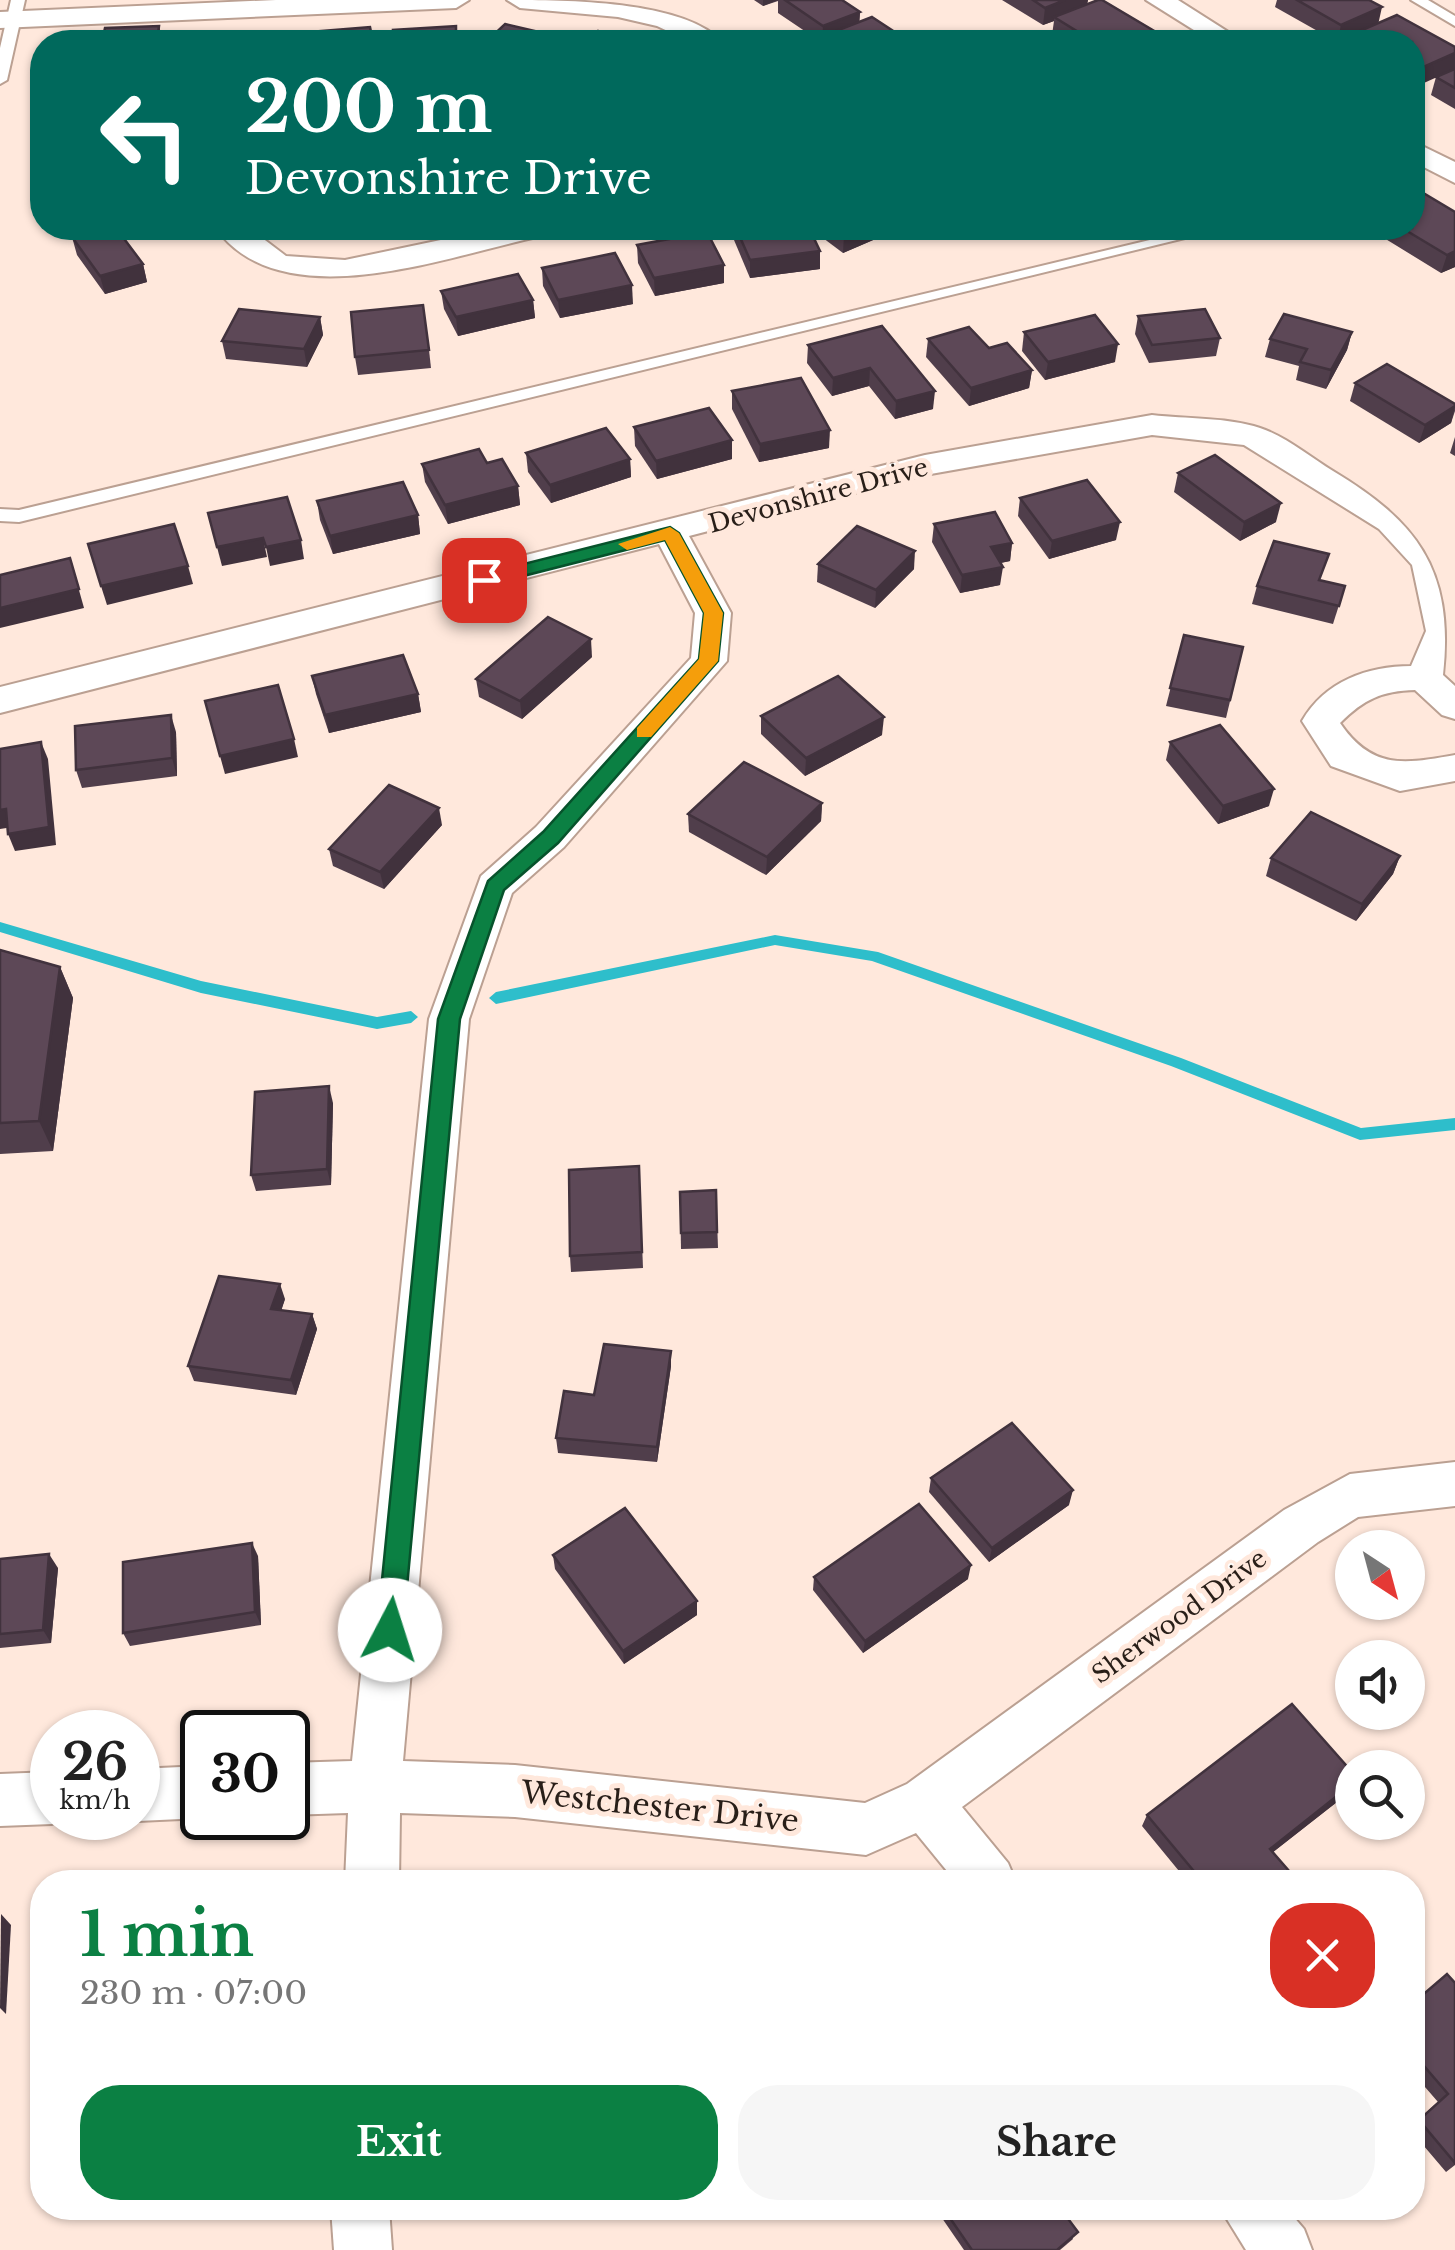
<!DOCTYPE html>
<html lang="en">
<head>
<meta charset="utf-8">
<style>
  body { margin:0; font-family:"Libre Baskerville",serif; background:#f6f6f6; color:#222; height:100vh; display:flex; flex-direction:column; font-size:38px; white-space:nowrap }
  * { box-sizing:border-box; margin:0 }
  p { font-size:32px; color:#767676 }
  .icon { flex:none; width:55px; height:55px; fill:none; stroke:currentColor; stroke-width:2; stroke-linecap:round; stroke-linejoin:round }
  .map { position:relative; flex:1; overflow:hidden }
  .sheet { position:absolute; left:30px; top:1870px; width:1395px; height:350px; display:flex; flex-direction:column; background:#fff; border-radius:40px; box-shadow:0 2px 8px #0004 }
  .sheet>* { flex:none }
  .top-card { position:absolute; left:30px; top:30px; width:1395px; height:210px; border-radius:40px; box-shadow:0 2px 8px #0004; background:#00695c; color:#fff; overflow:hidden }
  .needle { width:65px; rotate:144deg }
  .tools { position:absolute; left:1335px; top:1530px; display:grid; gap:20px }
  .tools a { display:grid; place-items:center; width:90px; height:90px; border-radius:50%; background:#fff; box-shadow:0 2px 8px #0004; font-size:50px }
  .speed { position:absolute; left:30px; top:1710px; display:flex; gap:20px; font-size:50px; font-weight:700; text-align:center }
  .speed>* { display:grid; place-content:center; width:130px; height:130px; border-radius:50%; background:#fff; box-shadow:0 2px 8px #0004; line-height:1 }
  .speed small { font-size:25px; font-weight:400 }
  .speed .limit { border:5px solid #111; border-radius:15px; background:#fff; color:#111 }
  .pin { position:absolute; display:grid; place-items:center; width:85px; height:85px; color:#fff; margin:-42px; border-radius:20px; box-shadow:0 5px 15px #0006 }
  .me { position:absolute; width:110px; margin:-55px; rotate:5deg; stroke-linejoin:round; filter:drop-shadow(0 0 8px #0008) }
  .turn { display:flex; align-items:center; gap:35px; height:210px; padding:0 50px; font-size:45px }
  .turn .icon { width:130px; height:130px; stroke-width:2.5 }
  .turn b { display:block; font-size:70px; line-height:85px }
  .round { display:grid; place-items:center; flex:none; width:105px; height:105px; border-radius:40px; background:#f6f6f6 }
  .headline { display:flex; align-items:center; justify-content:space-between; height:170px; padding:0 50px }
  h1 { font-size:60px; font-weight:700; line-height:75px; color:#0b8043 }
  .cta { display:flex; gap:20px; margin-top:auto; padding:20px 50px }
  .cta a { flex:1; height:115px; border-radius:40px; background:#0b8043; color:#fff; font-size:40px; font-weight:700; line-height:115px; text-align:center }
  .cta a+a { background:#f6f6f6; color:#222 }
  .map>svg:first-child { display:block }
  .lines { fill:none; stroke-linecap:round; stroke-linejoin:round }
  .stream { fill:#2ebecb; fill-rule:evenodd }
  .lane-casing { stroke:#bba092; stroke-width:4 }
  .street-casing { stroke:#bba092; stroke-width:4 }
  .lane { fill:#fff; fill-rule:evenodd }
  .street { fill:#fff; fill-rule:evenodd }
  .wall { fill:#503e4b }
  .shaded-wall { fill:#41323d }
  .building { fill:#5d4857; stroke:#41323d; stroke-width:2.5 }
  .route { fill:#0b8043; stroke:#07532c; stroke-width:2.5 }
  .slow { fill:#f59e0b }
  .labels { text-anchor:middle; stroke-width:10; stroke-linejoin:round; paint-order:stroke }
  .street-label { font-size:25px; fill:#281e18; stroke:#ffe8dc }
  .near-street-label { font-size:30px; fill:#281e18; stroke:#ffe8dc }
</style>
</head>
<body>
<div class="map">
<svg width="1455" height="2250" viewBox="0 0 1455 2250">
  <rect width="100%" height="100%" fill="#ffe8dc"/>
  <g class="lines">
    <g class="stream">
      <polygon points="0,922 201,981 377,1017 411,1011 418,1017 411,1023 377,1029 201,993 0,932"/>
      <polygon points="775,935 878,952 1181,1058 1361,1128 1455,1118 1455,1130 1360,1140 1171,1066 872,961 775,945 496,1004 489,998 496,992"/>
    </g>
    <g class="lane-casing">
      <g id="lane">
        <polygon points="11,0 25,0 7,80 0,84 0,48"/>
        <polygon points="1411,0 1428,0 1455,16 1455,26"/>
        <polygon points="1200,228 1226,228 19,522 0,521 0,509 19,510"/>
      </g>
    </g>
    <g class="street-casing">
      <g id="street">
        <polygon points="276,0 469,0 456,8 0,28 0,12"/>
        <path d="M507,0C563,0 684,0 722,42H691L657,26L618,17L520,8Z"/>
        <polygon points="1146,0 1178,0 1244,42 1213,42"/>
        <polygon points="1412,141 1455,162 1455,183 1412,161"/>
        <path d="M216,228H249L286,256L345,260L498,228H552L537,237C448,256 281,320 216,228Z"/>
        <path d="M1152,415C1186,419 1227,417 1260,428C1285,436 1310,457 1333,471C1414,520 1455,567 1443,675L1455,686V719L1442,715L1415,690C1382,691 1364,699 1340,723C1372,770 1404,764 1455,755V781L1400,791L1331,766L1302,721C1325,681 1368,666 1411,666L1426,631L1412,565L1379,529L1244,445L1152,435L925,475L689,536L731,613L727,661L564,847L512,893L469,1019L403,1761L515,1765L865,1803L907,1784L1284,1510L1350,1474L1455,1462V1506L1358,1517L1318,1542L962,1807L1008,1863L1016,1882H956L916,1833L866,1855L515,1817L400,1813L399,1882H345L348,1813L288,1815V1763L352,1761L429,1019L481,876L536,827L691,658L695,613L659,544L0,713V687L925,455Z"/>
        <polygon points="202,1766 203,1818 138,1821 130,1818 138,1818 138,1769"/>
        <polygon points="52,1772 52,1818 68,1818 52,1824 0,1826 0,1774"/>
        <polygon points="331,2208 389,2208 392,2250 334,2250"/>
        <polygon points="1220,2208 1286,2208 1304,2229 1312,2250 1246,2250"/>
      </g>
    </g>
    <use href="#lane" class="lane"/>
    <use href="#street" class="street"/>
  </g>
  <g class="wall">
    <polygon points="754,0 842,0 860,12 859,22 910,42 821,42 778,13 778,1 763,6"/>
    <polygon points="1002,0 1088,0 1087,4 1156,32 1155,42 1063,42 1052,35 1054,21 1043,25"/>
    <polygon points="1277,0 1369,0 1378,23 1455,47 1415,87 1412,86 1412,42 1353,42 1354,35 1337,42 1275,7"/>
    <polygon points="1455,69 1455,109 1431,95 1436,77"/>
    <polygon points="1455,212 1455,267 1441,273 1371,230 1371,228 1412,228"/>
    <polygon points="82,228 133,228 132,232 119,232 143,264 147,282 105,294 77,255 72,237 88,232 83,232"/>
    <polygon points="734,228 820,251 820,269 750,278 734,240"/>
    <polygon points="815,228 901,228 843,253 815,232"/>
    <polygon points="637,245 724,265 724,283 655,296 638,263"/>
    <polygon points="542,268 633,304 560,318 543,286"/>
    <polygon points="441,291 533,300 535,318 458,336 444,309"/>
    <polygon points="1138,316 1220,338 1216,356 1149,363 1135,334"/>
    <polygon points="320,317 323,335 307,367 226,359 222,341"/>
    <polygon points="882,326 933,409 895,419 869,386 832,396 807,363 808,345"/>
    <polygon points="1024,332 1115,362 1045,380 1022,351"/>
    <polygon points="1352,332 1347,350 1326,389 1296,380 1299,366 1265,357 1270,339"/>
    <polygon points="928,339 989,348 1032,370 1029,388 969,406 926,357"/>
    <polygon points="429,350 431,368 358,375 355,357"/>
    <polygon points="1355,383 1455,404 1455,411 1451,423 1419,443 1350,401"/>
    <polygon points="732,391 829,448 759,462 732,409"/>
    <polygon points="634,427 732,459 657,479 635,446"/>
    <polygon points="1455,437 1455,456 1450,453"/>
    <polygon points="526,453 630,459 631,477 551,503 528,472"/>
    <polygon points="422,464 518,486 520,505 448,524 425,482"/>
    <polygon points="1178,473 1276,522 1240,541 1174,492"/>
    <polygon points="1020,498 1116,540 1049,559 1018,516"/>
    <polygon points="317,501 418,515 420,534 333,554 320,520"/>
    <polygon points="934,524 1012,543 1010,561 1001,563 1000,585 960,593 932,542"/>
    <polygon points="818,564 914,569 875,608 817,582"/>
    <polygon points="1320,580 1345,586 1333,624 1252,604 1257,586"/>
    <polygon points="1184,635 1243,647 1226,718 1166,706"/>
    <polygon points="592,657 522,719 479,697 476,679"/>
    <polygon points="312,676 418,694 421,712 329,733 316,694"/>
    <polygon points="761,716 882,735 805,776 761,734"/>
    <polygon points="176,732 177,776 82,788 76,770"/>
    <polygon points="1170,742 1269,806 1218,824 1166,760"/>
    <polygon points="822,803 821,821 766,875 689,832 688,814"/>
    <polygon points="442,825 384,889 333,866 329,849"/>
    <polygon points="1400,856 1393,874 1356,921 1266,876 1271,858"/>
    <polygon points="0,950 60,967 73,998 53,1151 0,1154"/>
    <polygon points="333,1103 331,1185 256,1191 251,1175"/>
    <polygon points="639,1166 643,1268 571,1272 570,1256"/>
    <polygon points="716,1190 718,1248 681,1249 680,1192"/>
    <polygon points="285,1299 281,1310 312,1314 317,1329 296,1395 194,1381 188,1366"/>
    <polygon points="671,1351 671,1366 657,1462 558,1453 556,1438 594,1395"/>
    <polygon points="931,1478 1069,1505 989,1562 929,1492"/>
    <polygon points="553,1555 697,1601 697,1615 624,1664 555,1569"/>
    <polygon points="258,1556 261,1625 130,1646 123,1633"/>
    <polygon points="0,1559 58,1568 51,1643 0,1648"/>
    <polygon points="814,1577 968,1579 863,1653 813,1590"/>
    <polygon points="1352,1772 1352,1788 1351,1791 1273,1852 1290,1872 1283,1882 1188,1882 1142,1826 1147,1815"/>
    <polygon points="1455,1983 1455,2165 1446,2172 1412,2132 1412,2125 1438,2102 1412,2072 1412,2004"/>
    <polygon points="935,2208 1060,2208 1073,2239 1060,2250 964,2250"/>
  </g>
  <g class="shaded-wall">
    <polygon points="763,0 778,0 763,6"/>
    <polygon points="1065,0 1088,0 1086,8 1054,17 1054,21 1043,25 1045,8"/>
    <polygon points="1382,7 1378,25 1355,33 1354,35 1337,42 1341,25"/>
    <polygon points="860,12 859,30 828,34 827,41 822,42 823,26"/>
    <polygon points="159,26 163,42 157,42"/>
    <polygon points="1156,32 1155,42 1131,42"/>
    <polygon points="1455,53 1455,69 1415,87 1419,69"/>
    <polygon points="862,228 901,228 843,253 844,235"/>
    <polygon points="820,251 820,269 750,278 750,260"/>
    <polygon points="1455,251 1455,267 1441,273 1447,255"/>
    <polygon points="143,264 147,282 105,294 100,276"/>
    <polygon points="724,265 724,283 655,296 654,278"/>
    <polygon points="632,285 633,304 560,318 558,300"/>
    <polygon points="533,300 535,318 458,336 456,317"/>
    <polygon points="320,317 323,335 307,367 304,349"/>
    <polygon points="1352,332 1347,350 1326,389 1331,370"/>
    <polygon points="1118,344 1115,362 1045,380 1048,362"/>
    <polygon points="870,368 869,386 832,396 833,378"/>
    <polygon points="1032,370 1029,388 969,406 971,388"/>
    <polygon points="935,391 933,409 895,419 896,401"/>
    <polygon points="1455,406 1451,423 1419,443 1425,425"/>
    <polygon points="830,430 829,448 759,462 760,444"/>
    <polygon points="732,440 732,459 657,479 656,461"/>
    <polygon points="630,459 631,477 551,503 550,485"/>
    <polygon points="518,486 520,505 448,524 445,505"/>
    <polygon points="1281,503 1276,522 1240,541 1244,522"/>
    <polygon points="418,515 420,534 333,554 330,536"/>
    <polygon points="1120,522 1116,540 1049,559 1052,541"/>
    <polygon points="263,538 267,557 222,566 217,547"/>
    <polygon points="301,540 304,559 270,566 266,547"/>
    <polygon points="1012,543 1010,561 989,565 991,547"/>
    <polygon points="915,551 914,569 875,608 876,590"/>
    <polygon points="70,558 84,608 0,628 0,608"/>
    <polygon points="188,566 193,584 107,605 101,586"/>
    <polygon points="1003,567 1000,585 960,593 962,575"/>
    <polygon points="591,639 592,657 522,719 520,701"/>
    <polygon points="418,694 421,712 329,733 325,715"/>
    <polygon points="171,715 176,732 177,776 172,758"/>
    <polygon points="884,717 882,735 805,776 806,758"/>
    <polygon points="294,739 298,757 225,774 220,756"/>
    <polygon points="41,742 48,759 56,845 15,851 8,834"/>
    <polygon points="1274,789 1269,806 1218,824 1223,806"/>
    <polygon points="822,803 821,821 766,875 767,857"/>
    <polygon points="439,808 442,825 384,889 380,872"/>
    <polygon points="6,809 13,827 0,829 0,810"/>
    <polygon points="1400,856 1393,874 1356,921 1362,904"/>
    <polygon points="60,967 73,998 53,1151 39,1121"/>
    <polygon points="329,1086 333,1103 331,1185 327,1169"/>
    <polygon points="280,1284 285,1299 277,1324 271,1309"/>
    <polygon points="312,1314 317,1329 296,1395 291,1380"/>
    <polygon points="671,1351 671,1366 657,1462 657,1447"/>
    <polygon points="1073,1490 1069,1505 989,1562 992,1548"/>
    <polygon points="252,1543 258,1556 261,1625 255,1612"/>
    <polygon points="49,1554 58,1568 51,1643 43,1630"/>
    <polygon points="971,1565 968,1579 863,1653 865,1641"/>
    <polygon points="697,1601 697,1615 624,1664 623,1651"/>
    <polygon points="1352,1784 1351,1791 1263,1860 1270,1849"/>
    <polygon points="1,1914 11,1925 6,2014 0,2008"/>
  </g>
  <g class="building">
    <polygon points="785,0 842,0 860,12 823,26"/>
    <polygon points="1033,0 1065,0 1045,8"/>
    <polygon points="1098,0 1102,0 1156,32 1131,42 1077,42 1064,34 1075,30 1054,17"/>
    <polygon points="1297,0 1369,0 1382,7 1341,25"/>
    <polygon points="1397,15 1455,47 1455,53 1419,69 1412,65 1412,42 1373,42 1355,33"/>
    <polygon points="872,17 910,42 840,42 828,34"/>
    <polygon points="505,24 556,36 550,42 486,42"/>
    <polygon points="159,26 157,42 102,42 105,28"/>
    <polygon points="456,26 456,42 394,42 393,30"/>
    <polygon points="370,27 373,42 299,42 298,33"/>
    <polygon points="598,31 626,42 578,42"/>
    <polygon points="1455,69 1455,88 1436,77"/>
    <polygon points="1420,191 1455,212 1455,251 1447,255 1402,228 1412,228 1412,194"/>
    <polygon points="103,228 116,228 143,264 100,276 72,237"/>
    <polygon points="736,228 809,228 820,251 750,260"/>
    <polygon points="834,228 862,228 844,235"/>
    <polygon points="707,232 724,265 654,278 637,245"/>
    <polygon points="615,253 632,285 558,300 542,268"/>
    <polygon points="518,274 533,300 456,317 441,291"/>
    <polygon points="423,305 429,350 355,357 351,312"/>
    <polygon points="239,309 320,317 304,349 222,341"/>
    <polygon points="1205,309 1220,338 1152,345 1138,316"/>
    <polygon points="1284,314 1352,332 1331,370 1300,362 1307,349 1270,339"/>
    <polygon points="1095,315 1118,344 1048,362 1024,332"/>
    <polygon points="882,326 935,391 896,401 870,368 833,378 808,345"/>
    <polygon points="969,327 989,348 1007,343 1032,370 971,388 928,339"/>
    <polygon points="1387,364 1455,404 1455,406 1425,425 1355,383"/>
    <polygon points="801,378 830,430 760,444 732,391"/>
    <polygon points="709,408 732,440 656,461 634,427"/>
    <polygon points="606,428 630,459 550,485 526,453"/>
    <polygon points="479,449 487,463 502,459 518,486 445,505 422,464"/>
    <polygon points="1215,455 1281,503 1244,522 1178,473"/>
    <polygon points="1087,480 1120,522 1052,541 1020,498"/>
    <polygon points="403,482 418,515 330,536 317,501"/>
    <polygon points="287,497 301,540 266,547 263,538 217,547 208,513"/>
    <polygon points="995,512 1012,543 991,547 1003,567 962,575 934,524"/>
    <polygon points="174,524 188,566 101,586 88,544"/>
    <polygon points="857,526 915,551 876,590 818,564"/>
    <polygon points="1274,541 1329,554 1319,580 1345,586 1339,606 1257,586"/>
    <polygon points="70,558 79,589 0,608 0,575"/>
    <polygon points="548,617 591,639 520,701 476,679"/>
    <polygon points="1184,635 1243,647 1230,700 1170,688"/>
    <polygon points="403,655 418,694 325,715 312,676"/>
    <polygon points="838,676 884,717 806,758 761,716"/>
    <polygon points="278,685 294,739 220,756 205,701"/>
    <polygon points="171,715 172,758 76,770 75,726"/>
    <polygon points="1220,725 1274,789 1223,806 1170,742"/>
    <polygon points="41,742 49,827 8,834 6,809 0,810 0,749"/>
    <polygon points="744,762 822,803 767,857 688,814"/>
    <polygon points="389,785 439,808 380,872 329,849"/>
    <polygon points="1311,812 1400,856 1362,904 1271,858"/>
    <polygon points="0,950 60,967 39,1121 0,1123"/>
    <polygon points="329,1086 327,1169 251,1175 255,1092"/>
    <polygon points="639,1166 642,1252 570,1256 569,1170"/>
    <polygon points="716,1190 717,1232 681,1233 680,1192"/>
    <polygon points="219,1276 280,1284 271,1309 312,1314 291,1380 188,1366"/>
    <polygon points="604,1344 671,1351 657,1447 556,1438 564,1391 594,1395"/>
    <polygon points="1012,1423 1073,1490 992,1548 931,1478"/>
    <polygon points="919,1504 971,1565 865,1641 814,1577"/>
    <polygon points="625,1508 697,1601 623,1651 553,1555"/>
    <polygon points="252,1543 255,1612 123,1633 123,1562"/>
    <polygon points="49,1554 43,1630 0,1634 0,1559"/>
    <polygon points="1292,1704 1352,1772 1352,1784 1270,1849 1290,1872 1277,1882 1203,1882 1147,1815"/>
    <polygon points="229,1874 228,1882 131,1882 131,1880"/>
    <polygon points="1447,1974 1455,1983 1455,2163 1419,2120 1448,2094 1412,2052 1412,2004"/>
    <polygon points="943,2208 1060,2208 1078,2232 1057,2250 972,2250"/>
  </g>
  <polygon class="route" points="670,527 679,533 723,613 718,661 558,843 504,890 460,1019 403,1630 399,1638 390,1642 381,1638 377,1630 438,1019 488,881 543,832 699,659 704,613 665,540 484,586 475,580 484,574"/>
  <polygon class="slow" points="670,527 679,533 723,613 718,661 651,737 637,737 637,728 699,659 704,613 665,540 627,550 618,544"/>
  <g class="labels">
    <g class="street-label">
      <text transform="translate(818 495) rotate(-15)" y="9">Devonshire Drive</text>
      <text transform="translate(1179 1616) rotate(-36)" y="9">Sherwood Drive</text>
    </g>
    <g class="near-street-label">
      <text transform="translate(660 1807) rotate(6)" y="10">Westchester Drive</text>
    </g>
  </g>
</svg>
<div class="tools">
<a><svg class="needle" viewBox="-14 -14 28 28"><path d="M0-13l5 13h-10z" fill="#e53935"/><path d="M0 13l5-13h-10z" fill="#767676"/></svg></a>
<a><svg class="icon" aria-label="sound" viewBox="0 0 24 24"><path d="M4 9h4l5-4v14l-5-4H4zM17 9q2 3 0 6"/></svg></a>
<a><svg class="icon" aria-label="search" viewBox="0 0 24 24"><circle cx="10" cy="10" r="6"/><path d="M15 15l6 6"/></svg></a>
</div>
<div class="speed"><div>26<small>km/h</small></div><div class="limit">30</div></div>
<div class="pin" style="left:484px;top:580px;background:#d93025"><svg class="icon" aria-label="arrive" viewBox="0 0 24 24"><path d="M6 21V4h12l-3 4 3 4H6"/></svg></div>
<svg class="me" style="left:390px;top:1630px" viewBox="-20 -20 40 40"><circle r="19" fill="#fff"/><path d="M0-13L10 11 0 6-10 11z" fill="#0b8043"/></svg>
<div class="top-card">
<div class="turn"><svg class="icon" aria-label="left" viewBox="0 0 24 24"><path d="M17 20v-9H6M10 6l-5 5 5 5"/></svg><div><b>200 m</b>Devonshire Drive</div></div>
</div>
<section class="sheet">
<div class="headline"><div><h1>1 min</h1><p>230 m · 07:00</p></div><a class="round" style="background:#d93025;color:#fff"><svg class="icon" aria-label="close" viewBox="0 0 24 24"><path d="M6 6l12 12M18 6L6 18"/></svg></a></div>
<div class="cta"><a>Exit</a><a>Share</a></div>
</section>
</div>
</body>
</html>
